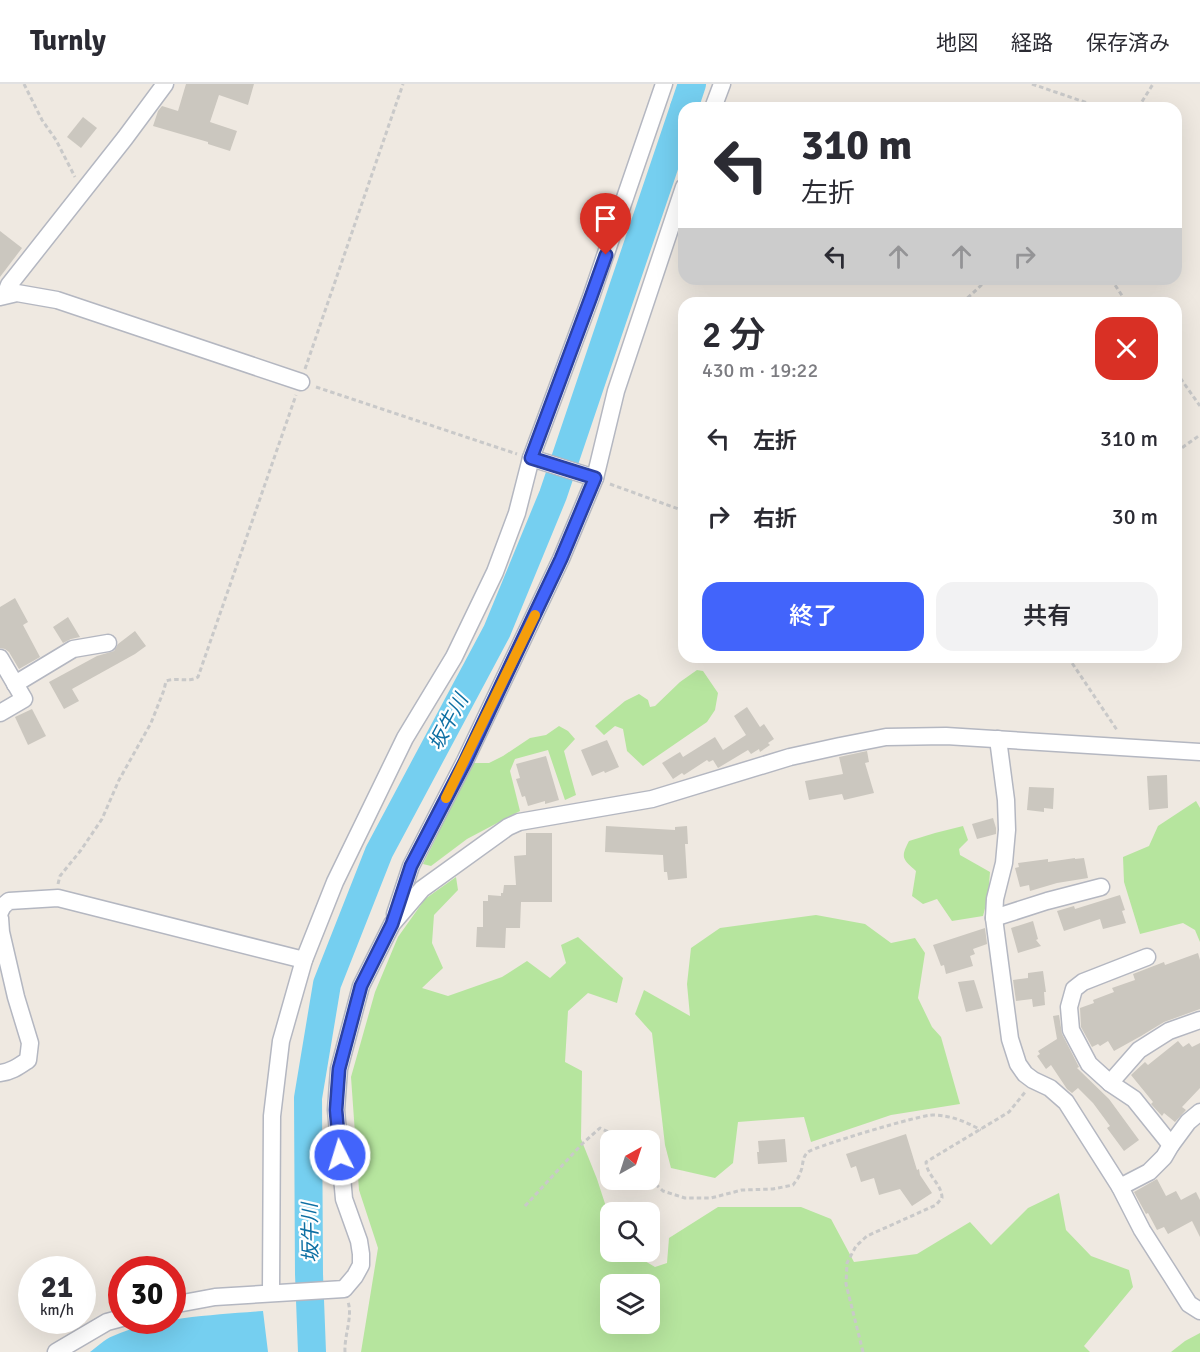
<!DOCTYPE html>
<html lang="ja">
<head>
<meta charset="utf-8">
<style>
  body { margin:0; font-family:Signika,"Noto Sans JP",sans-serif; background:#f2f2f3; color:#2b2b33; height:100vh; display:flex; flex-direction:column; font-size:22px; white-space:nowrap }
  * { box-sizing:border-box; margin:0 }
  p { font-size:20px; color:#7c7c81 }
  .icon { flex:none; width:33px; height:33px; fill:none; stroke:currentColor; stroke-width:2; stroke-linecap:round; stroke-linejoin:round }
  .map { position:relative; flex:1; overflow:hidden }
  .drawer { position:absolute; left:678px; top:213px; width:504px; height:366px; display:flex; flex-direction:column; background:#fff; border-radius:18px; box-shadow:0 6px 24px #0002 }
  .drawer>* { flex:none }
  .banner { position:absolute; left:678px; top:18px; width:504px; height:183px; border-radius:18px; box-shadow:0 6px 24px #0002; background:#fff; color:#2b2b33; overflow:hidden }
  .needle { width:39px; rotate:39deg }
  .tools { position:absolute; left:600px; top:1046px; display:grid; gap:12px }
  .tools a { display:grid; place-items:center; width:60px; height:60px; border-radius:12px; background:#fff; box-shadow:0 6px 24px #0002; font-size:30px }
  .speed { position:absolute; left:18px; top:1172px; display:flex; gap:12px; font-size:30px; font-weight:700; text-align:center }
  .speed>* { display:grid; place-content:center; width:78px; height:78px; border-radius:50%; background:#fff; box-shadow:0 6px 24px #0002; line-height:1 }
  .speed small { font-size:15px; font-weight:400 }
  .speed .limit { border:9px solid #d22; background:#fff; color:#111 }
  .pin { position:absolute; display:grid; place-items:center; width:51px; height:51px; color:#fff; margin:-62px -26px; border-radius:50% 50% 50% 0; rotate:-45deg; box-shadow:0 0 6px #0007 }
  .pin .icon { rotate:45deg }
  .me { position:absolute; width:66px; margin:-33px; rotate:355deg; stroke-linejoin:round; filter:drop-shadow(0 0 4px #0008) }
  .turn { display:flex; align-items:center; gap:21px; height:126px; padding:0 24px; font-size:27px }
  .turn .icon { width:78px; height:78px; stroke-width:2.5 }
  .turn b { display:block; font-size:42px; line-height:51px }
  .lanes { display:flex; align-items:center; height:57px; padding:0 24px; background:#0003; justify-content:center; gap:30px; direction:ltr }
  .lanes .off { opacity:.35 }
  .round { display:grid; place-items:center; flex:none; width:63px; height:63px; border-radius:18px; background:#f2f2f3 }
  .summary { display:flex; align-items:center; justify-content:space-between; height:102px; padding:0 24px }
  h1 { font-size:36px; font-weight:600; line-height:45px }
  .button { display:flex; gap:12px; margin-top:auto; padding:12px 24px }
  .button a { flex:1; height:69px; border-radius:18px; background:#4264fb; color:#fff; font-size:24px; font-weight:600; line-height:69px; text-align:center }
  .button a+a { background:#f2f2f3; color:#2b2b33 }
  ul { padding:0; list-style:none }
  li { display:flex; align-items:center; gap:18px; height:78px; padding:0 24px }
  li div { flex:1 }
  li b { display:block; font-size:22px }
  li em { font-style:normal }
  header { display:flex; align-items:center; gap:36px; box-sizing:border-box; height:84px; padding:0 30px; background:#fff; border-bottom:2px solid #e1e1e2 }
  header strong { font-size:28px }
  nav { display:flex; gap:33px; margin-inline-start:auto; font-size:21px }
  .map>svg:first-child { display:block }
  .green { fill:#b6e59e; fill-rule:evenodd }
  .water { fill:#75cff0 }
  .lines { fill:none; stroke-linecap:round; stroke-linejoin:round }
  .river { stroke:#75cff0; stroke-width:28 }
  .building { fill:#cbc7bf }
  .street-casing { stroke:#b4b7c1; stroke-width:19 }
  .path { stroke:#c9c9c9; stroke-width:3; stroke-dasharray:4.5 3; stroke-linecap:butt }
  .street { stroke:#fff; stroke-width:16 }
  .route-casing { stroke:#2b41a3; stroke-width:15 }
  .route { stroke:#4264fb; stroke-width:10 }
  .slow { stroke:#f59e0b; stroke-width:10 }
  .labels { text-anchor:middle; stroke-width:4.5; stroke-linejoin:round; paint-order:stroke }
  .water-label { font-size:20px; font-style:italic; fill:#0d6fa3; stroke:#fff }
</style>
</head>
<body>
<header>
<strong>Turnly</strong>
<nav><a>地図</a><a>経路</a><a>保存済み</a></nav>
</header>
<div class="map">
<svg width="1200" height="1268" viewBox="0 0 1200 1268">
  <rect width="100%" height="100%" fill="#efe9e1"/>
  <g class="green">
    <polygon points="697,586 703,587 718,609 715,626 707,638 643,682 627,667 623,645 615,642 604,651 595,642 625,617 639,610 648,616 650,623 655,622 680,598"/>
    <polygon points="559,642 568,647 575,655 564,667 576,711 565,716 548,666 515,675 510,687 520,727 467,755 431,782 423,780 437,752 467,685 473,679 489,679 503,672 530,654 546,651"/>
    <polygon points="1196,717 1200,724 1200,858 1195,846 1183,839 1140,850 1124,798 1123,773 1149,762 1158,742"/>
    <path d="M963,742L968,756L959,765L960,771L990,788L988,813L983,832L952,837L937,815L923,820L912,812L916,787C903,775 900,774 909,757L935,749Z"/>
    <path d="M456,793L458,806L434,831L432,859L443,884L422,904L448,912L502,893L527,877L550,894L566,879L561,861L578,853L623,894L617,919L588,909L568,927L565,978L582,987L581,1055L597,1095L610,1135V1167H628L655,1183L667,1179L669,1154L718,1123H801L831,1135L854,1178L917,1170L970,1138L991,1161L1028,1124L1059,1109L1066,1146L1091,1172L1129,1186L1133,1203L1084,1262L1090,1268H361L378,1164L359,1106L351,993L375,908L398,853L425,815ZM610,1200H650V1239H610Z"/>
    <polygon points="816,831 865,840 891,859 915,854 925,869 918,914 932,943 941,953 960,1020 891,1031 811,1058 804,1033 738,1038 733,1079 715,1094 671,1084 665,1061 652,949 635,930 644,906 690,932 687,900 691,864 720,844"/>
    <polygon points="1200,1249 1200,1268 1171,1268 1185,1257"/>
  </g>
  <path class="water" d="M263,1227L268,1268H90C97,1263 105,1255 113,1252C157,1233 215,1231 263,1227Z"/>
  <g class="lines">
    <g class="river">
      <polyline points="684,24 692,0"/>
      <polyline points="312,1268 309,1190 308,1014 327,900 379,768 497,547 553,411 684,24"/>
    </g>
  </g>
  <g class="building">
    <polygon points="186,0 254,0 248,21 219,11 210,38 237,47 230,67 208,60 208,58 153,42 158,27 162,22 178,27"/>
    <polygon points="83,33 97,44 81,64 67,53"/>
    <polygon points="0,147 22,164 0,193"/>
    <polygon points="15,514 28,538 23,541 40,573 19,585 9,568 5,565 0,564 0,523"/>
    <polygon points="68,533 80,553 71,555 63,559 53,543"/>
    <polygon points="135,547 146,562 135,570 72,605 79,617 64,625 49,598 97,572 114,567 118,560"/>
    <polygon points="747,623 760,643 764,640 774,655 768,659 770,661 760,668 759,665 751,670 748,666 718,684 713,676 709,678 707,676 684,691 682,689 673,695 662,679 680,668 683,673 715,653 723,666 746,651 734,632"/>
    <polygon points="32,625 46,652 28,661 15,633"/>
    <polygon points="607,656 619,683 605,689 604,687 592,692 581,666"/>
    <polygon points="867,667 869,678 865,679 874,709 844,716 842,710 809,716 805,697 843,690 839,673"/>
    <polygon points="546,672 559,716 545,720 545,717 528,722 525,712 522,713 516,695 520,694 516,680"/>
    <polygon points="1167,691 1168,724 1149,726 1147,692"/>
    <polygon points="1029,703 1054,704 1053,725 1044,724 1044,728 1027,726"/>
    <polygon points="993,734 996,744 996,750 977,755 972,740"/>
    <polygon points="606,742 675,746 675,743 687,742 688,760 685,760 687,794 668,796 667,788 664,788 663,771 605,768"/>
    <polygon points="526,749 552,749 552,818 521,818 520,844 506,844 505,864 476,863 477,843 483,843 483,817 488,817 488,811 501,812 501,809 503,809 504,801 516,801 514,772 526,771"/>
    <polygon points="1075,774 1075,775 1084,774 1088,794 1057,799 1030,807 1029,801 1020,803 1015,784 1019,783 1018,779 1048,775 1048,778"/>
    <polygon points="1120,811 1125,826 1122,827 1126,839 1103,845 1100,835 1064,847 1057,827 1074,822 1075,825"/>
    <polygon points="1033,837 1038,855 1036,856 1041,862 1018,869 1011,844"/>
    <polygon points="985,844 987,860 973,865 975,870 970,872 973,882 946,890 944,881 941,882 933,861"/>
    <polygon points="1198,869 1200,876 1200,925 1164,938 1141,952 1114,967 1108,957 1100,962 1098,960 1092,963 1081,943 1080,924 1094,919 1093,916 1114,908 1112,904 1135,896 1133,890 1164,878 1165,881"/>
    <polygon points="1043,887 1046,908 1044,908 1045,921 1033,923 1032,915 1016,917 1013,896 1028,894 1028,889"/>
    <polygon points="974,896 983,924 966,928 958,898"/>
    <polygon points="1059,931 1062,950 1079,983 1077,984 1109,1015 1139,1056 1124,1067 1107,1044 1110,1042 1093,1019 1078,1004 1072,1009 1067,1005 1051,981 1046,985 1037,972 1040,970 1038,967 1057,955 1053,932"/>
    <polygon points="1178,957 1183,963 1189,959 1192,963 1200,959 1200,1004 1182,1023 1186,1026 1175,1038 1164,1029 1162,1032 1151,1020 1153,1018 1131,991 1145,978 1148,981"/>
    <polygon points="906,1050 917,1086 919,1085 920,1091 932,1109 912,1122 900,1105 879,1111 874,1094 861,1098 856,1082 851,1084 846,1070"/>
    <polygon points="785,1055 787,1078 758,1080 757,1068 759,1068 758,1057"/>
    <polygon points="1157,1095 1166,1112 1176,1107 1181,1116 1196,1108 1200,1116 1200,1153 1192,1137 1168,1150 1164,1143 1157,1146 1148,1129 1146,1130 1134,1108"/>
  </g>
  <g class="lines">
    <g class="street-casing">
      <g id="street">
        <polyline points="713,24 722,0"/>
        <polyline points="5,211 9,201 125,54 165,0"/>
        <polyline points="0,213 17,209 57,216 301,298"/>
        <polyline points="531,374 595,394"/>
        <polyline points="0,574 24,615 0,629"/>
        <polyline points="15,600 73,565 108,559"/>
        <polyline points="998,655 1006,716 1007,746 1004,779 995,815 994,834 1010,955 1018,980 1025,990 1033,996 1050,1004 1066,1018 1120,1103 1142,1146 1172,1193 1189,1220 1200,1227"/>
        <polyline points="0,828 3,822 9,817 58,814 304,876"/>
        <polyline points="395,830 411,782 465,677 561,475 595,394 616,307 684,103"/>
        <path d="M0,834L1,848L16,913L30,959L28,976C19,982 11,988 0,989"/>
        <polyline points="994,834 1047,817 1101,803"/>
        <polyline points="1147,873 1083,898 1074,905 1069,923 1071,946 1089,980 1110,999 1134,1015 1171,1061"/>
        <polyline points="1110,999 1139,966 1169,947 1200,936"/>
        <polyline points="1120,1103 1149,1088 1164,1073 1171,1061 1188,1038 1200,1028"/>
        <polyline points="271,1208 272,1032 281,957 304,876 335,798 405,654 454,573 495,488 517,429 531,374 591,213 664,0"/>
        <polyline points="172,1221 215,1213 344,1205 355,1192 361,1181 361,1170 359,1157 344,1115 336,1026 339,985 361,902 392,840 422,805 508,743 519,738 652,715 790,673 840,662 886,653 946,652 1200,668"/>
        <polyline points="56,1268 107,1238 122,1234"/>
      </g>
    </g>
    <g class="path">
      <polyline points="24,0 42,36 56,56 75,93"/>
      <polyline points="1032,0 1102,24"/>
      <polyline points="1138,24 1153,0"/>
      <polyline points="1111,195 1127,219"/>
      <polyline points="962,219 988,195"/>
      <polyline points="305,285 403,0"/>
      <polyline points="1176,288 1200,322"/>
      <polyline points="316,303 517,370"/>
      <polyline points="1176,368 1200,351"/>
      <polyline points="610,400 684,427"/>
      <polyline points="1068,573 1117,646"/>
      <path d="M58,800L60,792L81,766L102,735L119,696L151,639L164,606L166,597C178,593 189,599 198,593L296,311"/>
      <path d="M650,1095L663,1107L685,1114H711L742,1106L773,1105L793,1101C795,1098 799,1094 800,1089C804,1082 801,1074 808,1068C816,1062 923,1030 933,1031C953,1032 964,1037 981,1046"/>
      <polyline points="525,1122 582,1060 600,1044 617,1052 619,1056"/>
      <path d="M345,1268C344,1252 353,1232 348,1218"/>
      <path d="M863,1268L846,1200L847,1179L856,1162L867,1152L936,1121L942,1114C942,1100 927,1092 926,1078L1009,1028L1026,1007"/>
    </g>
    <use href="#street" class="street"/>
  </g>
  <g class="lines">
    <g class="route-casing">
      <polyline id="route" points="340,1071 336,1026 339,985 361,902 392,840 411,782 465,678 532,536 561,475 595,394 531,374 591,213 606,171"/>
    </g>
    <use href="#route" class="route"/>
    <polyline class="slow" points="446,714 535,531"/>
  </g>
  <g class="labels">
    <g class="water-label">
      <text transform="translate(448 638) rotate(-62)" y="7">坂牛川</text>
      <text transform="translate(310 1149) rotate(-91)" y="7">坂牛川</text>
    </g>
  </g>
</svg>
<div class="tools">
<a><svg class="needle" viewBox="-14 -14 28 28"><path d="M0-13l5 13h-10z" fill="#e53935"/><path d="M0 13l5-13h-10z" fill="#7c7c81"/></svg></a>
<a><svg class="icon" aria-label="search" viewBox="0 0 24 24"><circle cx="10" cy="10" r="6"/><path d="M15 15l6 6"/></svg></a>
<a><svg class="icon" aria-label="layers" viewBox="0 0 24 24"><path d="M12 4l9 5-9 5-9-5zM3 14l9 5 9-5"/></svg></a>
</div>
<div class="speed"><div>21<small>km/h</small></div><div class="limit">30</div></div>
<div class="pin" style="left:606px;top:171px;background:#d93025"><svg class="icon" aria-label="arrive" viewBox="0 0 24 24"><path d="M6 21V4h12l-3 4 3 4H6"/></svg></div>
<svg class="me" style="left:340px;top:1071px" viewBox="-20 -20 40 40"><circle r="17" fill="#4264fb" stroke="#fff" stroke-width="3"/><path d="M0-11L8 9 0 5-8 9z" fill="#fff"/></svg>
<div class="banner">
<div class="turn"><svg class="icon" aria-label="left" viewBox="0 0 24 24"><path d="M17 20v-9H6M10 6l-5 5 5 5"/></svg><div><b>310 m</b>左折</div></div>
<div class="lanes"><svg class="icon" aria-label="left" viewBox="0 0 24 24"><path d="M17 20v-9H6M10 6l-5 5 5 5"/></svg><svg class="icon off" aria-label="ahead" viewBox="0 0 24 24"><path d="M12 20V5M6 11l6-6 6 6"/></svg><svg class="icon off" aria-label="ahead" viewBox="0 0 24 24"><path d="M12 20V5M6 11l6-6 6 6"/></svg><svg class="icon off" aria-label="right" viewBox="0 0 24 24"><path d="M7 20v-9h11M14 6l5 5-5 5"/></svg></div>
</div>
<section class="drawer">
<div class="summary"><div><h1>2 分</h1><p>430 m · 19:22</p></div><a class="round" style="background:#d93025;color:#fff"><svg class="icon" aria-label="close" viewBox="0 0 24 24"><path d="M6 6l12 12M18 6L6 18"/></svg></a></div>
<ul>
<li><svg class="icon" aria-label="left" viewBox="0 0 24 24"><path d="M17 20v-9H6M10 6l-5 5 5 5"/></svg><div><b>左折</b></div><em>310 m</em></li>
<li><svg class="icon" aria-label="right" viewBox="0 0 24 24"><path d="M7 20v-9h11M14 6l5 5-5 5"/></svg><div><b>右折</b></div><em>30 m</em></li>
</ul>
<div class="button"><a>終了</a><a>共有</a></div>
</section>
</div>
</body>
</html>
